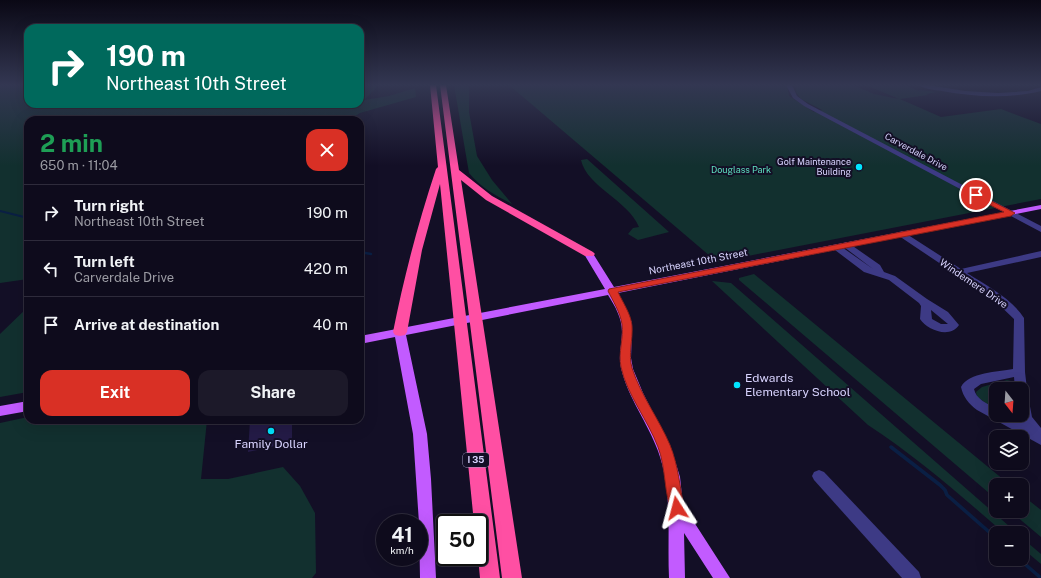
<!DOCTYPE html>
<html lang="en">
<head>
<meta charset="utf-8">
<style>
  body { margin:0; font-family:"Public Sans",sans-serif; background:#1c1929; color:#f1f3f6; height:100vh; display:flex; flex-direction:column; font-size:15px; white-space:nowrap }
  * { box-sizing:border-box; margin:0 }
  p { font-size:13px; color:#9b9ba3 }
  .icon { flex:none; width:22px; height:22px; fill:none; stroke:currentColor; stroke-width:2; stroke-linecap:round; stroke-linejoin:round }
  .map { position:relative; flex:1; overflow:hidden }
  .drawer { position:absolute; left:24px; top:116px; width:340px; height:308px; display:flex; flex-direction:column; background:#0e0b1c; border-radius:12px; box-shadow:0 4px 16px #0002,0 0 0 1px #2e2b3b }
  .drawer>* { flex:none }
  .guide { position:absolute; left:24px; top:24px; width:340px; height:84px; border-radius:12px; box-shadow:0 4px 16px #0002,0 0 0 1px #2e2b3b; background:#00695c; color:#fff; overflow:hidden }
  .needle { width:26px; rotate:163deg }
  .fabs { position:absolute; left:989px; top:382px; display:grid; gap:8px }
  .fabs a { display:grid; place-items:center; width:40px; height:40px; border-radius:8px; background:#0e0b1c; box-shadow:0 4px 16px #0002,0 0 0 1px #2e2b3b; font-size:20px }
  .speed { position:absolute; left:376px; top:514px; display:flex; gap:8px; font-size:20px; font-weight:700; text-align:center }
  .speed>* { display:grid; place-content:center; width:52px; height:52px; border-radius:50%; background:#0e0b1c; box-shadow:0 4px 16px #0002,0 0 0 1px #2e2b3b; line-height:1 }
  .speed small { font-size:10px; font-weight:400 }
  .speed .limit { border:2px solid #111; border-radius:6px; background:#fff; color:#111 }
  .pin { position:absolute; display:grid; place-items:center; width:34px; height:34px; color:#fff; margin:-17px; border:2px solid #fff; border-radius:50%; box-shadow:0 1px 4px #0007 }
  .me { position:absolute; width:44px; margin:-22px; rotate:351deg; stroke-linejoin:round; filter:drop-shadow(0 0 3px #0008) }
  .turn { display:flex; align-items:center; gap:14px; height:84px; padding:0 16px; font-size:18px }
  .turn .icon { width:52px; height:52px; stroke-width:2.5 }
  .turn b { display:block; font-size:28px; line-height:34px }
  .round { display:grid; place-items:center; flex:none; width:42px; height:42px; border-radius:12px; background:#1c1929 }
  .head { display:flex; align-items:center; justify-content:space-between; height:68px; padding:0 16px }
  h1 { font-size:24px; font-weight:700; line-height:30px; color:#1e9e55 }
  .primary-button { display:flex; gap:8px; margin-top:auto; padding:8px 16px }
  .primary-button a { flex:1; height:46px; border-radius:12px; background:#d93025; color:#fff; font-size:16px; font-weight:700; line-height:46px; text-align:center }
  .primary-button a+a { background:#1c1929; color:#f1f3f6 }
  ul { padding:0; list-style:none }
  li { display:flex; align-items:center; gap:12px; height:56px; padding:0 16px; border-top:1px solid #2e2b3b }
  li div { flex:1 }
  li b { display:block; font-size:15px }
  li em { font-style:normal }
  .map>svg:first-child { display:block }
  .green { fill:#12302f }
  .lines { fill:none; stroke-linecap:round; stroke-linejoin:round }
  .stream-far2 { stroke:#0a1f44; stroke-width:2 }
  .stream-far1 { stroke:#0a1f44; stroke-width:2.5 }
  .stream { stroke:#0a1f44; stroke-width:3.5 }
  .building { fill:#241b47 }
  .minor { fill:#3d3a85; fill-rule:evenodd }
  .major { fill:#c25bff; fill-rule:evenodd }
  .highway { fill:#ff4fa3; fill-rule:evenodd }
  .route { fill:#d93025; stroke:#8d1f18 }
  .poi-dot { fill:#00e5ff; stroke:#130f26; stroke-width:1.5 }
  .labels { text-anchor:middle; stroke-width:4; stroke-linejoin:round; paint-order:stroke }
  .far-street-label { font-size:9px; fill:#d9d4ff; stroke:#130f26 }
  .far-poi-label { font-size:9px; fill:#d9d4ff; stroke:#130f26; text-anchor:end }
  .far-park-label { font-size:9px; fill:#5fe0c0; stroke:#130f26 }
  .shield { fill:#130f26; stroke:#9e99be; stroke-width:1 }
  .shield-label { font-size:9px; font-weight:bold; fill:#d9d4ff }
  .street-label { font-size:10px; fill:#d9d4ff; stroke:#130f26 }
  .near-poi-label { font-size:12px; fill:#d9d4ff; stroke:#130f26; text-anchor:start }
</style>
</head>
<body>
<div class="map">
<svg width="1041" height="578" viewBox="0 0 1041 578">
  <rect width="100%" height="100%" fill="#130f26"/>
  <g class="green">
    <polygon points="1,85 28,85 28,104 360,104 360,85 377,85 377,87 364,100 389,96 415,88 416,97 360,113 349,120 28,120 28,279 0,283 0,86"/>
    <path d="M454,85H469V112L477,156L492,180L512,204C495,195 481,188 469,173Z"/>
    <polygon points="509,85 787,85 789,96 814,112 822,110 801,99 796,92 795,85 853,85 874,94 899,99 866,85 905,85 921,92 919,90 937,92 926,94 928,95 900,99 941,117 1001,109 1041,124 1041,199 717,262"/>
    <path d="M587,159L669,232L638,240L628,234L633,228L639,227C628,200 587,187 581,160Z"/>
    <polygon points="754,274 1010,485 996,485 996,499 739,280 739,278"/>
    <path d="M712,281L731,283L1017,533H1004C960,495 917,457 868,425Z"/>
    <polygon points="28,307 28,392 0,397 0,334"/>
    <polygon points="1007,380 1011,381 1015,385 1015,389 996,389 996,410 977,397 976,392 982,387"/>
    <polygon points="28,417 28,420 207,420 201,479 228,479 283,467 300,486 315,513 316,573 312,578 0,578 0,423"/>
    <polygon points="1022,495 1041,510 1041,537 1010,511 1022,511"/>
    <polygon points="1022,538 1041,554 1041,564 1022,548"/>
  </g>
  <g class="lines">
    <polyline class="stream-far2" points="0,211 28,218"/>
    <polyline class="stream-far1" points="360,252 371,254"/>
    <g class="stream">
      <polyline points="891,447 940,485 945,490 947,495 996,538"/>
      <polyline points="1019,559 1041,578"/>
    </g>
  </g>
  <polygon class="building" points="250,420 292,420 292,442 248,452"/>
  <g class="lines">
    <g class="minor">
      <polygon points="786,85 792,85 797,96 808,104 1041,226 1041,232 804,106 793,98"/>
      <path d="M918,85H928L965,91L998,93L1028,91L1041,87V91C1009,99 975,97 942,91C935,90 925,89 918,85Z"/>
      <path d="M902,231L961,269L1041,251V257L967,273C987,286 1011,298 1024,318L1025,372L1027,389L1025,392L1028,396L1032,417L1041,428V445L977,410C969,404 963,397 961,387C969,372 998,372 1013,369L1014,319L993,299L899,236L898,234L899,232ZM1014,377L1015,389H1022V415H1019L1021,421L1009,415H996V408C987,404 976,399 974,389L981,384Z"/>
      <path d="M847,242L880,265L884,272L895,276L927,299L948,312L959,325C950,339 927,330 920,319L921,306L919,303L889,280L864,272L831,247L833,245H839L873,269L844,247L842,245L844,243ZM931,310L948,324H941L932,319Z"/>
      <polygon points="819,470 824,472 919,572 921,578 902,578 814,480 812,476 814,472"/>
    </g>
    <g class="major">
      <path d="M1041,205V209L618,293L632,323L631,358L633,369L643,393L672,451L680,477L683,505L730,578H713L684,533L685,578H669C667,535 673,492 658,451C648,423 628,398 621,368C618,356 622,344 622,332C622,318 615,306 608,295L406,335L427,434L431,479L436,578H420L419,523L413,434L395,337L360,344V336L605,289L584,254L589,251L592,252L614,287Z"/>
      <polygon points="28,401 28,411 0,416 0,406"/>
    </g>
    <g class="highway">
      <path d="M430,85H436L500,578H480L478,557L479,523H474L440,184L422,250L407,332L405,335L400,336L395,335L393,332C404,277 418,223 436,169L438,167Z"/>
      <polygon points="440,85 446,85 459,170 492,196 593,252 595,254 593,256 585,256 486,200 461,180 522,578 502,578"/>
    </g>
  </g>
  <linearGradient id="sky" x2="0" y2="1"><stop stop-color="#0a0815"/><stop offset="0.51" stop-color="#333752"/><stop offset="1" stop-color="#333752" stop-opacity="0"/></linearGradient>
  <rect width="1041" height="166" fill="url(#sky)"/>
  <path class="route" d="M976,193L1015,213L1011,216L618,292C623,303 631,314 632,326C633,340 628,354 632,368C641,396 659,419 670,445C678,465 680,487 684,508L682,512L677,514L672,512C664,495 666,467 658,447C648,420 627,395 621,367C618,352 624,338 622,324C620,312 613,301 608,291L609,289L1004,212L974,197V194Z"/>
  <g class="poi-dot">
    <circle cx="859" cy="167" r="4"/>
    <circle cx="737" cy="385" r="4"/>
    <circle cx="271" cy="431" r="4"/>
  </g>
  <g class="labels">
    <g class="far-street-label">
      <text transform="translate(916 152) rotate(28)" y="3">Carverdale Drive</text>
    </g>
    <g class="far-poi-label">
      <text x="851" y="165">Golf Maintenance<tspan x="851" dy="10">Building</tspan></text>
    </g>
    <g class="far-park-label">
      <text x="741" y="173">Douglass Park</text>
    </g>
    <rect class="shield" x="463" y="453" width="26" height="14" rx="3"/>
    <g class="shield-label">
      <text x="476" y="463">I 35</text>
    </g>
    <g class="street-label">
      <text transform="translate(698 261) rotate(-11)" y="4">Northeast 10th Street</text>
      <text transform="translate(974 283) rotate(34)" y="4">Windemere Drive</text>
    </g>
    <g class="near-poi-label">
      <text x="745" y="382">Edwards<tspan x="745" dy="14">Elementary School</tspan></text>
      <text x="271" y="448" text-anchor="middle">Family Dollar</text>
    </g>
  </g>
</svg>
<div class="fabs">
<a><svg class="needle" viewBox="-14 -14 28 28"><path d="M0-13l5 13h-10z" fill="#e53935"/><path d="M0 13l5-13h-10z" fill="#9b9ba3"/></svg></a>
<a><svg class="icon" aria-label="layers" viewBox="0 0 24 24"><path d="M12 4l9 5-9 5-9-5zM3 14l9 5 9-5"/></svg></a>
<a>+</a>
<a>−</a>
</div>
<div class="speed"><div>41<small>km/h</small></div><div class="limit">50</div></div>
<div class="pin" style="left:976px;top:195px;background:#d93025"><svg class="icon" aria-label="arrive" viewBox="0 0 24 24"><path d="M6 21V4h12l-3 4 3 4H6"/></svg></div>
<svg class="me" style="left:677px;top:508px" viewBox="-20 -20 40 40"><path d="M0-17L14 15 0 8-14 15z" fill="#d93025" stroke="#fff" stroke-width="4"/></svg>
<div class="guide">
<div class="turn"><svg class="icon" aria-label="right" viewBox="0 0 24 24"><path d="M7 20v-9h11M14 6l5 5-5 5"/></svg><div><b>190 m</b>Northeast 10th Street</div></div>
</div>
<section class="drawer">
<div class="head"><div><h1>2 min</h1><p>650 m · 11:04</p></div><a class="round" style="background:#d93025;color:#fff"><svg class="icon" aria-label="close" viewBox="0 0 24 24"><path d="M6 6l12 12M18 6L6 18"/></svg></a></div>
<ul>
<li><svg class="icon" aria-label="right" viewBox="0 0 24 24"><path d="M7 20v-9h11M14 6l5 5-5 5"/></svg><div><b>Turn right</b><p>Northeast 10th Street</p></div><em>190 m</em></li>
<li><svg class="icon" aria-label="left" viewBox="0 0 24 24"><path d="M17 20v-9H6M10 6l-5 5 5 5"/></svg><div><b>Turn left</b><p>Carverdale Drive</p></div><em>420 m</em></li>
<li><svg class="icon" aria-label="arrive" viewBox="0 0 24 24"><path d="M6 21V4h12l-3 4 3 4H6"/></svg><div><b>Arrive at destination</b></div><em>40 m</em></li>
</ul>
<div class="primary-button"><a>Exit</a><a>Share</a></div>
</section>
</div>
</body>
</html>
